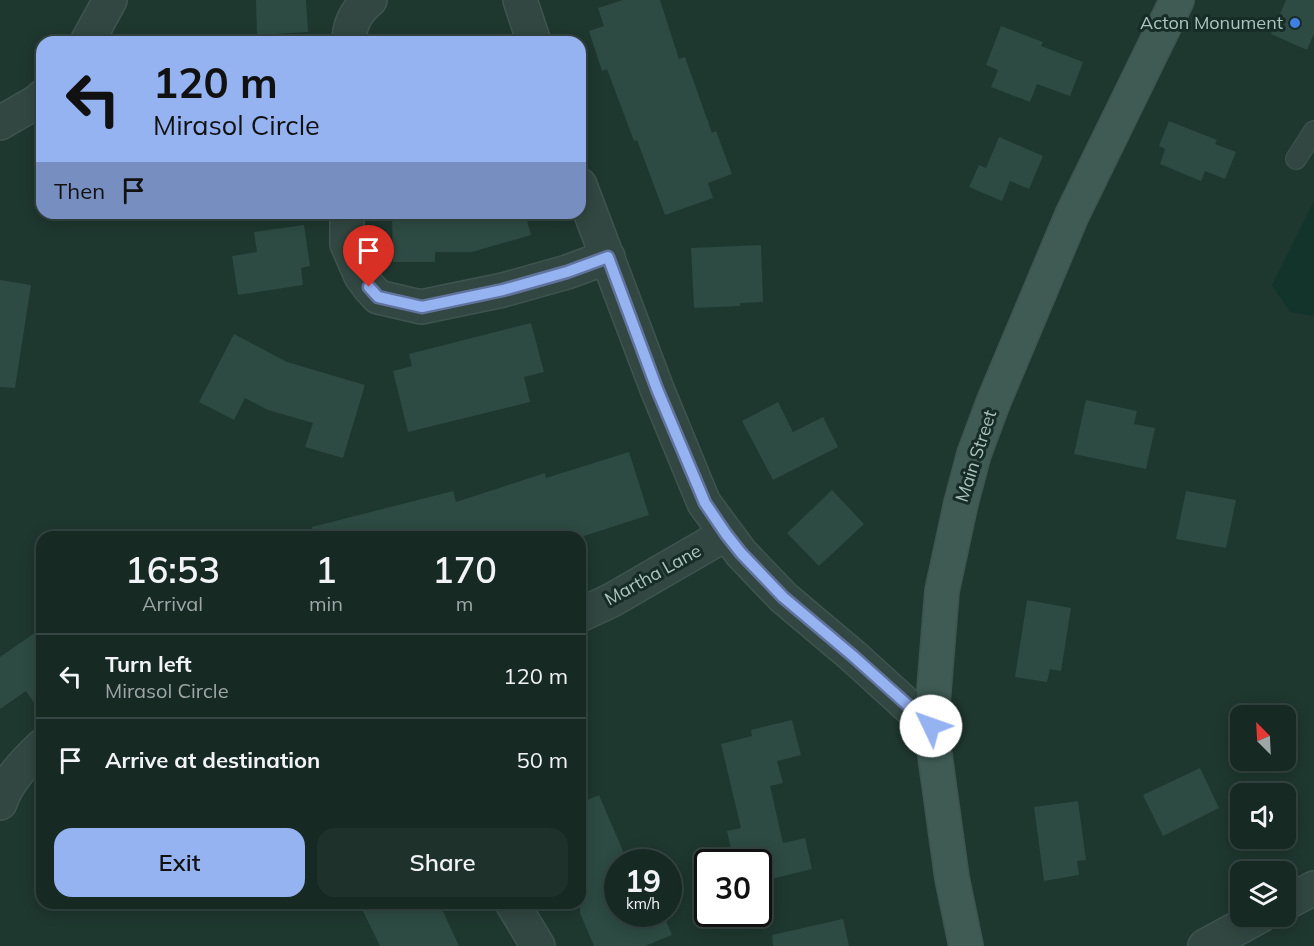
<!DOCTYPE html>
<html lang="en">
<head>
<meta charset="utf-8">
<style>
  body { margin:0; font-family:Mulish,sans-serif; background:#1f312b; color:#f1f3f6; height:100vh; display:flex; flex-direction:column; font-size:22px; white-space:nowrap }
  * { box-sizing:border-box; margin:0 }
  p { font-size:20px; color:#9ea6a6 }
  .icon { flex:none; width:33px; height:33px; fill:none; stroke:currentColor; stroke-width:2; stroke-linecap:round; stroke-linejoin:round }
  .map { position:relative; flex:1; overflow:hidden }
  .details { position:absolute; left:36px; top:531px; width:550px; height:378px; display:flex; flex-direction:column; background:#162923; border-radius:18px; box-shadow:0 3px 15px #0003,0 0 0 2px #354541 }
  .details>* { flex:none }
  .guide { position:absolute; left:36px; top:36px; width:550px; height:183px; border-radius:18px; box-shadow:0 3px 15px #0003,0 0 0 2px #354541; background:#95b2f1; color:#111; overflow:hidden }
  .needle { width:39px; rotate:336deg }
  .tools { position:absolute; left:1230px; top:705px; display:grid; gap:12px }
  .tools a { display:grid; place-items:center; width:66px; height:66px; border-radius:12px; background:#162923; box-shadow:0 3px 15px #0003,0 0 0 2px #354541; font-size:30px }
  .speed { position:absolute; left:604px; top:849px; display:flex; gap:12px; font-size:30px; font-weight:700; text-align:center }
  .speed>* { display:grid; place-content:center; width:78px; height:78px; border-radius:50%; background:#162923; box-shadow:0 3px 15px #0003,0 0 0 2px #354541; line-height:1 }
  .speed small { font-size:15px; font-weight:400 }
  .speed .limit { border:3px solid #111; border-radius:9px; background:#fff; color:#111 }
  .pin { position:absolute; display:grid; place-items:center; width:51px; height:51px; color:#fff; margin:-62px -26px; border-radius:50% 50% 50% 0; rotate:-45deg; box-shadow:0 0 6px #0007 }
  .pin .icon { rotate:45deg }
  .me { position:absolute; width:66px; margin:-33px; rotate:312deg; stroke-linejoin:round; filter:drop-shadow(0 0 4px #0008) }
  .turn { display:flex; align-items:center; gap:21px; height:126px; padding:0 18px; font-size:27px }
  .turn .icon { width:78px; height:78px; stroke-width:2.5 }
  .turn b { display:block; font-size:42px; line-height:51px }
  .then { display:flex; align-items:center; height:57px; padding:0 18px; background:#0003; gap:12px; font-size:22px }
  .eta { display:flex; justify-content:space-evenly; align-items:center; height:102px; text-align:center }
  .eta b { font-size:36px; font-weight:600; line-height:42px }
  .action { display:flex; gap:12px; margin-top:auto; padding:12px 18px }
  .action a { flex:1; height:69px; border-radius:18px; background:#95b2f1; color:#111; font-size:24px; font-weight:600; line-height:69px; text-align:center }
  .action a+a { background:#1f312b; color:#f1f3f6 }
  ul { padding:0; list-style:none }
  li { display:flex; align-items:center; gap:18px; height:84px; padding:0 18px; border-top:2px solid #354541 }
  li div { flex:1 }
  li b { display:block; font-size:22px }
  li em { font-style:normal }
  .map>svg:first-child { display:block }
  .water { fill:#12342a }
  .building { fill:#2d4b42 }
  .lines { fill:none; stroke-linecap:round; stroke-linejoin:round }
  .service-casing { stroke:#3e544e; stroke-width:22 }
  .minor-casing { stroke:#3e544e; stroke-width:36 }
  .secondary-casing { stroke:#3e544e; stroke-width:36 }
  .service { stroke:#324741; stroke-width:20 }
  .minor { stroke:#324741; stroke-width:33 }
  .secondary { stroke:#3f5b54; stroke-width:33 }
  .route-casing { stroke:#61749d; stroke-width:15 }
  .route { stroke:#95b2f1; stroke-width:10 }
  .shop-dot { fill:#3f7fe0; stroke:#172c26; stroke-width:2 }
  .labels { text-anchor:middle; stroke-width:6; stroke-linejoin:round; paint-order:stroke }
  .poi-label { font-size:18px; fill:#abc5be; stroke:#172c26; text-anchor:end }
  .street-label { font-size:18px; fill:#abc5be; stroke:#172c26 }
</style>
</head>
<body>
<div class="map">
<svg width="1314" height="946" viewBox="0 0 1314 946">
  <rect width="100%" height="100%" fill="#1e372f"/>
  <polygon class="water" points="1314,201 1314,316 1290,312 1272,285"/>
  <g class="building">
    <polygon points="256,0 306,0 308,32 257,35"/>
    <polygon points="623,0 660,0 679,59 685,57 712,133 716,131 732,174 708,183 713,198 665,215 637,140 634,141 607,69 602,71 589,31 604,26 598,8"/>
    <polygon points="1286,0 1314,0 1314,34 1307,50 1271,34"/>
    <polygon points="1001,26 1043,42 1041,46 1083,62 1070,96 1037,84 1030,102 991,87 998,70 986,65"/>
    <polygon points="1169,121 1217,140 1215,144 1236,152 1225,179 1205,171 1201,181 1160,164 1165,149 1159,146"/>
    <polygon points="999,137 1043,156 1029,189 1010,181 1002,201 969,187 979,165 986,168"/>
    <polygon points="392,213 525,213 531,235 472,252 435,252 435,262 393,262"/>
    <polygon points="304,225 310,266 301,268 303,285 238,295 232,256 257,252 254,232"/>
    <polygon points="761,245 763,302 740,303 740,306 694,308 691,248"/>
    <polygon points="0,280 31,285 15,388 0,387"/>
    <polygon points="531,323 544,372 524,377 530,402 408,432 393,371 412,366 409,354"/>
    <polygon points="234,334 287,362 365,385 343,458 305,447 313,423 268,410 245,398 234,420 199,402"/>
    <polygon points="1086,400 1137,411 1134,424 1155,428 1146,469 1074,454"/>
    <polygon points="778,402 793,432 823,417 838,447 773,480 742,421"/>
    <polygon points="629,452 649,515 581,537 313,537 312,527 453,491 456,502 545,473 546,478"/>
    <polygon points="832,490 864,524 819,566 787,533"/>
    <polygon points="1186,491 1236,500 1226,548 1176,539"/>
    <polygon points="1027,600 1071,608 1061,671 1050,669 1047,682 1015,677"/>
    <polygon points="42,628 42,714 26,691 0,709 0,657"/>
    <polygon points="792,720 801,755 777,761 783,783 770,786 783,843 805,838 812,869 759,882 759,862 734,862 727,831 741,828 721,744 752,736 751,730"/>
    <polygon points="1200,768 1219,808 1163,836 1143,795"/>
    <polygon points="599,795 626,858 618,862 618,914 663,914 672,935 645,946 594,946 580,913 580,803"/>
    <polygon points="1078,801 1086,860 1077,861 1079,875 1044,881 1034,807"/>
    <polygon points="359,903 439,903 459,946 380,946"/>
    <polygon points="843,919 849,946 773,946 772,935"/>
  </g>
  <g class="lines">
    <g class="service-casing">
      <polyline id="service" points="1296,159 1314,131"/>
    </g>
    <g class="minor-casing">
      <g id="minor">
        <polyline points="520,0 534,42"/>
        <polyline points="87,42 110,0"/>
        <path d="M349,42C349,25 356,11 370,0"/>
        <polyline points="0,123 38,101 42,97"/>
        <polyline points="580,185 657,389 704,503 741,553 783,597 853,656 931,727"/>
        <polyline points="347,213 347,244 361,276 369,287 378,297 421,307 503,290 567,272 608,257"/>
        <polyline points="580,615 612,600 726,534"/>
        <path d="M0,803C7,781 25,762 42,746"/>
        <polyline points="512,903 538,946"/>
        <polyline points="1286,903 1314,888"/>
        <polyline points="1205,946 1260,916"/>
      </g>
    </g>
    <g class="secondary-casing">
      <polyline id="secondary" points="966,946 952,878 931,727 942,591 961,503 974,454 993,403 1072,215 1177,0"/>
    </g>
    <use href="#service" class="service"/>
    <use href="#minor" class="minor"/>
    <use href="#secondary" class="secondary"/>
  </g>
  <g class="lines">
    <g class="route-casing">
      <polyline id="route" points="369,287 378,297 422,307 503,290 567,272 608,257 657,389 705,503 726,534 741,553 783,597 853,656 931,726"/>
    </g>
    <use href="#route" class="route"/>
  </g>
  <circle class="shop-dot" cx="1295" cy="23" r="6"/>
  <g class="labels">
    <g class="poi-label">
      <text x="1283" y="29">Acton Monument</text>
    </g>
    <g class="street-label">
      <text transform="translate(976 456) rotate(-72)" y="6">Main Street</text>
      <text transform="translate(653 575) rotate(-29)" y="6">Martha Lane</text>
    </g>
  </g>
</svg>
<div class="tools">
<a><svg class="needle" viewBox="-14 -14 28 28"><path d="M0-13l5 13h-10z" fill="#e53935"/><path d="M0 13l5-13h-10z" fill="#9ea6a6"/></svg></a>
<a><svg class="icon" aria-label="sound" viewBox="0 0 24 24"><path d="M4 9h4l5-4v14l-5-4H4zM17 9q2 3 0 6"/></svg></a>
<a><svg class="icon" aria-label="layers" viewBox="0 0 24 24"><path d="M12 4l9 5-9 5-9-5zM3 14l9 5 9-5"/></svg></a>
</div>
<div class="speed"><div>19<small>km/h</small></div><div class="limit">30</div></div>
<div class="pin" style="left:369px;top:287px;background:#d93025"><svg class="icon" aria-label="arrive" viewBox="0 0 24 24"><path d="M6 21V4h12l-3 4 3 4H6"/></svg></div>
<svg class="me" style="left:931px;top:726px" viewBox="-20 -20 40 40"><circle r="19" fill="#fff"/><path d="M0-13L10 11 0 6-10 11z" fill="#95b2f1"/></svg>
<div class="guide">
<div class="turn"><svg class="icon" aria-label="left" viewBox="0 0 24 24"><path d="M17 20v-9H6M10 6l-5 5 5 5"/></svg><div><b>120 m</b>Mirasol Circle</div></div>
<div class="then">Then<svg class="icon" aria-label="arrive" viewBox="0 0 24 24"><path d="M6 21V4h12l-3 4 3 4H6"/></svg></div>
</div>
<section class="details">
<div class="eta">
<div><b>16:53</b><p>Arrival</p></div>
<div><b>1</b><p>min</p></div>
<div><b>170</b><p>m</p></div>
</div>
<ul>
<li><svg class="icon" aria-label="left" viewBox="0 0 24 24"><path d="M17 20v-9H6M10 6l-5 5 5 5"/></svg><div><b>Turn left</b><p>Mirasol Circle</p></div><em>120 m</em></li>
<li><svg class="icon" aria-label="arrive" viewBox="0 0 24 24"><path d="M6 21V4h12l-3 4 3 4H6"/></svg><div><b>Arrive at destination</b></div><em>50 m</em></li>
</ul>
<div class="action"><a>Exit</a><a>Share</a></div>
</section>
</div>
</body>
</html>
